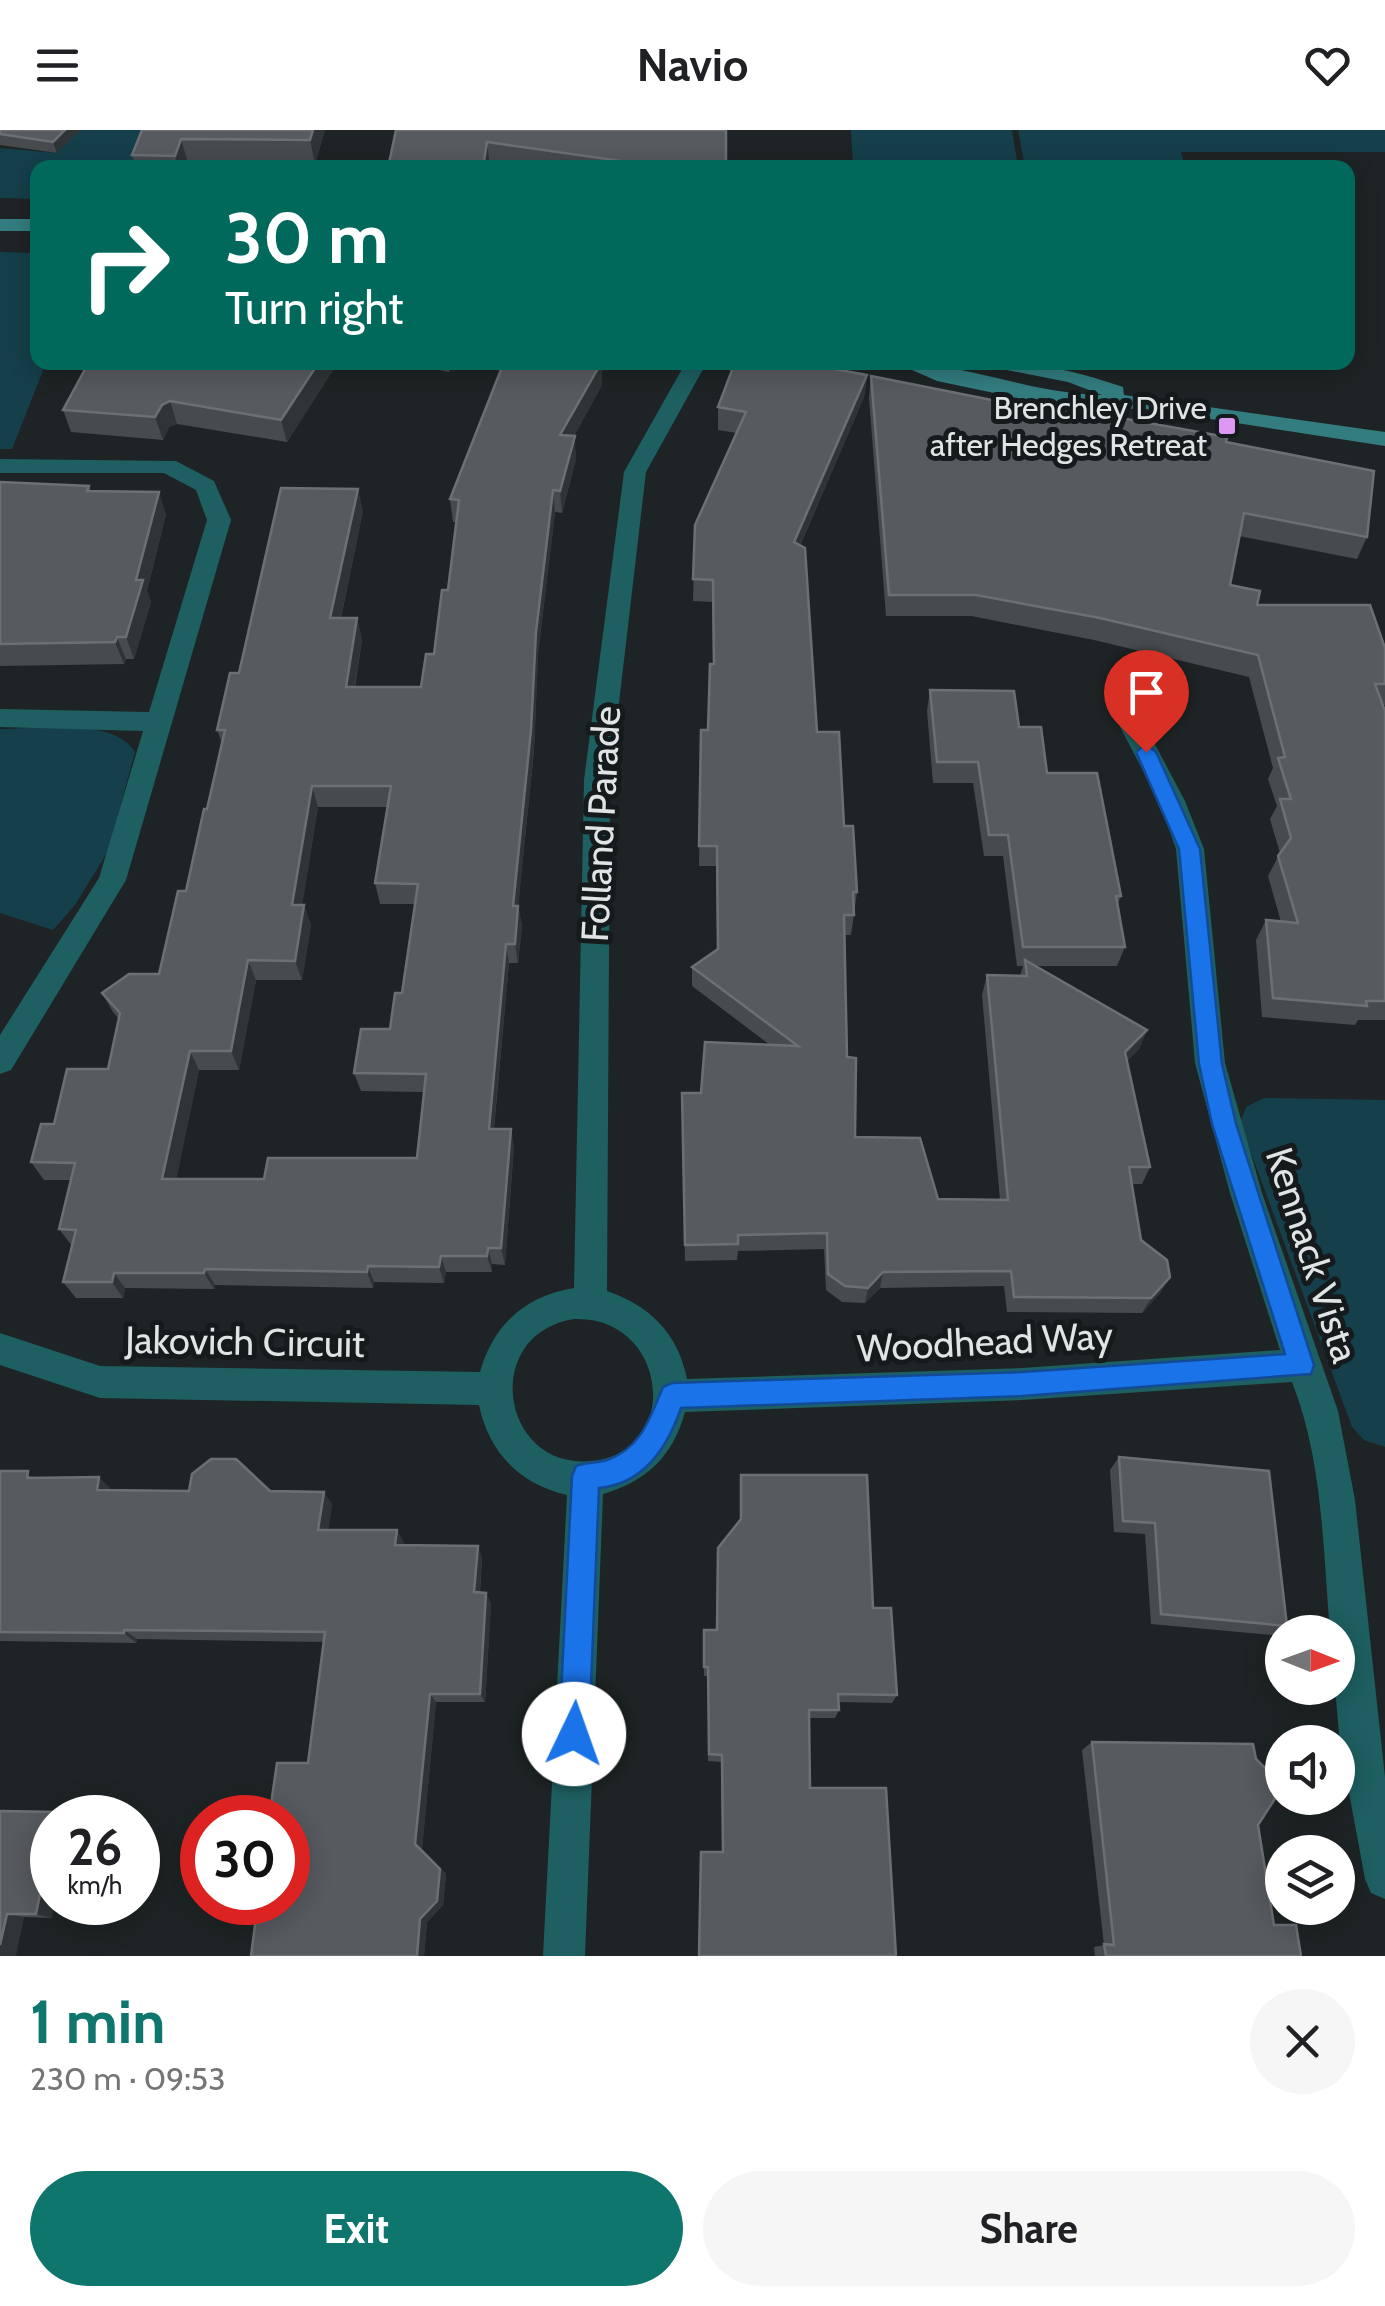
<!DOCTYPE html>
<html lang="en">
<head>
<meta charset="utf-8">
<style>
  body { margin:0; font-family:Cabin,sans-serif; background:#f6f6f6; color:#202124; height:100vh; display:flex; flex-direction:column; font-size:38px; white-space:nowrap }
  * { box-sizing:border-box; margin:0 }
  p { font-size:32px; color:#757577 }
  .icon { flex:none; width:55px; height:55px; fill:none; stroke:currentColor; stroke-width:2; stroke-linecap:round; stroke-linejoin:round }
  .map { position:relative; height:1826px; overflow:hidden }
  .drawer { display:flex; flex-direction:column; background:#fff; flex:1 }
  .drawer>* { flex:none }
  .hud { position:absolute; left:30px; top:30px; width:1325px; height:210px; border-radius:20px; box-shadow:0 5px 25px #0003; background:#00695c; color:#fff; overflow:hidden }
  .needle { width:65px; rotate:91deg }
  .buttons { position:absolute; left:1265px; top:1485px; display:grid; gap:20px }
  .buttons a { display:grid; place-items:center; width:90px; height:90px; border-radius:50%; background:#fff; box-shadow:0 5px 25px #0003; font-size:50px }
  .speed { position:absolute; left:30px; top:1665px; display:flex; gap:20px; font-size:50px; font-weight:700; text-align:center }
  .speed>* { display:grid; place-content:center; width:130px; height:130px; border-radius:50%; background:#fff; box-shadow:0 5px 25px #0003; line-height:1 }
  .speed small { font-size:25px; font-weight:400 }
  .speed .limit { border:15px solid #d22; background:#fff; color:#111 }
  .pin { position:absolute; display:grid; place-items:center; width:85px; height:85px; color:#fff; margin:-102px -42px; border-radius:50% 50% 50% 0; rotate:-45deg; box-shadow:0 0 10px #0007 }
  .pin .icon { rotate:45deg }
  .me { position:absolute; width:110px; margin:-55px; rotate:3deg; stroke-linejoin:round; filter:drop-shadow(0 0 8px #0008) }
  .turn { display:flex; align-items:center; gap:35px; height:210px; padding:0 30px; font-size:45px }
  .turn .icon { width:130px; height:130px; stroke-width:2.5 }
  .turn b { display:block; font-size:70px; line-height:85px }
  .round { display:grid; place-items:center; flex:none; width:105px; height:105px; border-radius:52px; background:#f6f6f6 }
  .head { display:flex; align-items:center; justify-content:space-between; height:170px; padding:0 30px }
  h1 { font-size:60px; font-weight:700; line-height:75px; color:#0f766e }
  .cta { display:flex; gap:20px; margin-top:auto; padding:20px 30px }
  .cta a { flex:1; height:115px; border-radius:60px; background:#0f766e; color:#fff; font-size:40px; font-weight:700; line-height:115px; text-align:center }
  .cta a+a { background:#f6f6f6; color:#202124 }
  header { display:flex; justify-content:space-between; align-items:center; height:130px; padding:0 30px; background:#fff; font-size:45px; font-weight:700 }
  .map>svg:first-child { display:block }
  .green { fill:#153f4a }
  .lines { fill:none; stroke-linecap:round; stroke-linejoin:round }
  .street { fill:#1e5f61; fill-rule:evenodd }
  .secondary { fill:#337d80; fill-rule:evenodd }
  .wall { fill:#474b4e; fill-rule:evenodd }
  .shaded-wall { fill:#2f3437 }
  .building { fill:#575b5f; stroke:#6c7074; stroke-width:2.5; fill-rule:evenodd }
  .route { fill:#1a73e8; stroke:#114b97; stroke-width:2.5 }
  .poi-dot { fill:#dc99f4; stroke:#151a1c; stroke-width:4 }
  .labels { text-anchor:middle; stroke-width:10; stroke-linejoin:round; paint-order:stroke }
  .far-poi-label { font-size:32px; fill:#e0e4e5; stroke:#151a1c; text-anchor:end }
  .street-label { font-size:38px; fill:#e0e4e5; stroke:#151a1c }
</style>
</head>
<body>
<header><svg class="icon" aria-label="menu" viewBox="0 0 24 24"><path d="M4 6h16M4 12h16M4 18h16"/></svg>Navio<svg class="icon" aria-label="heart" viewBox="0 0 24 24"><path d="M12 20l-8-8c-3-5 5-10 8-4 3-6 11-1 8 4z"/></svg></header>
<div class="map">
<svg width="1385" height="1826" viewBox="0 0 1385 1826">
  <rect width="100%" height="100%" fill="#1e2425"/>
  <g class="green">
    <polygon points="80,0 157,0 144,37 38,38 37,69 0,68 0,18 57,23"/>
    <polygon points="851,0 1012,0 1018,37 853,37"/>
    <polygon points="1018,0 1385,0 1385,22 1181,22 1185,37 1025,37"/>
    <polygon points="0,122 37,123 38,232 46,233 12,319 0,319"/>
    <path d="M0,599C38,599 114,587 135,622L108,721L75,775L53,800L0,783Z"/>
    <polygon points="1264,968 1385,970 1385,1317 1364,1310 1352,1297 1240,993 1246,977"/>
  </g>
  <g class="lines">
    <g class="street">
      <path d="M686,232H707L646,342L610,650L607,1161C650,1176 678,1203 687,1249L1022,1238L1280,1220L1230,1063L1195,933L1176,719L1159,671L1120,597L1124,590H1142L1185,671L1204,719L1225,933L1262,1063L1338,1281L1355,1370L1385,1647V1769L1371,1763L1365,1749L1340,1614L1335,1558L1338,1502H1330C1323,1420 1323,1330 1292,1252L1022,1270L685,1282C673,1326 647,1351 603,1364L585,1826H543L567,1365C520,1354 489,1323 479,1275L100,1268L0,1235V1203L100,1236L480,1242C493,1195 525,1166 574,1158L584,650L624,342ZM574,1189C665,1185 683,1315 599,1330C501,1347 478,1204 574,1189Z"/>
      <polygon points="0,329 176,331 214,351 231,390 126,750 11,940 0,944 0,905 99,748 143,601 0,597 0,579 149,582 207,390 196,360 164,343 0,343"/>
    </g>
    <g class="secondary">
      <rect x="0" y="89" width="38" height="12"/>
      <path d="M894,232C963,232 1031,264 1102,265L1068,252L991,237L989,232C1037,232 1077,241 1123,257L1124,265L1385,302V316L1146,279L1065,278L937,251Z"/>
    </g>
  </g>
  <g class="wall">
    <polygon points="0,0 80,0 57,23 0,15"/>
    <polygon points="142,0 325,0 315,34 188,33 186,38 136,38 132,25"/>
    <polygon points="396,0 726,38 388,38"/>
    <polygon points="338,232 287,312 177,294 169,297 163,310 71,302 63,280"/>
    <polygon points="403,232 455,232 449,242"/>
    <path d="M502,232H607L602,242V255L574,306L576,329L562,383L555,382L538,524L534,621L518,776L522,796L518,833H509L494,999L514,1016L505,1135L492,1134V1142H446L444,1153L374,1152L373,1158L215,1155L214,1159L125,1158L123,1168H76L63,1152L72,1116L59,1099L71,1050H44L31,1032L54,994L108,939L119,889L113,882L102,863L159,844L186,761L207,679L222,613L217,600L239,543L363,381L341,488H357L362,510L355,557H421L434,524L448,460L456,392H453L450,369L502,238ZM318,677H387L375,753L380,774H415L402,863L390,899L354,943L361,961L424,962L417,1028L264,1049H176L199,940H239L256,850H302L311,795L304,775H302Z"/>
    <polygon points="867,245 864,267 800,416 817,602 844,696 857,762 851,805 844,805 847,927 855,1007 938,1069 1000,1070 982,865 987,845 1020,846 1023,836 1017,836 1003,726 984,726 973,653 933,653 927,581 930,560 1019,597 1121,766 1117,776 1125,817 1117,836 1036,836 1147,900 1139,919 1127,931 1150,1037 1142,1054 1132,1054 1141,1110 1170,1147 1160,1163 1142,1183 1007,1182 1004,1156 880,1158 865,1173 842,1172 826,1160 824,1119 738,1121 737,1130 685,1131 682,963 701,963 770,915 692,856 692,837 717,819 716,736 699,736 701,600 708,600 713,534 712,472 693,471 695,395 737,303 718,300 718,277"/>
    <polygon points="871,246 1007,273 1226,312 1367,407 1357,429 1239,406 1230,455 1257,475 1385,518 1385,575 1383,575 1385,581 1385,890 1358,890 1355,895 1262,887 1256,810 1266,790 1281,792 1268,746 1280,723 1270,689 1277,676 1268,649 1273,638 1249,547 1094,510 971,486 886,486 869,268"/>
    <polygon points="0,352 89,356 91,361 166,384 147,461 151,472 134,529 126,529 124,534 0,536"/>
    <polygon points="1119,1327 1287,1496 1273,1505 1151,1494 1145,1404 1114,1402 1110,1340"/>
    <polygon points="0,1341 112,1360 270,1361 332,1374 328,1400 404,1412 403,1415 482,1427 480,1463 491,1473 485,1572 436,1572 422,1719 446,1744 443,1775 427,1792 424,1826 251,1826 308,1633 324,1512 137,1509 136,1513 0,1511"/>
    <polygon points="741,1345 873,1478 897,1565 892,1573 838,1572 839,1580 835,1588 809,1588 722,1722 721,1632 708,1631 708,1546 704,1546 704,1500 717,1500 740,1390"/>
    <polygon points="1092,1612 1258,1695 1274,1795 1301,1826 1095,1826 1094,1817 1104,1815 1082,1620"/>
    <polygon points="0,1681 58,1682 71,1688 52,1688 52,1788 24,1787 0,1826"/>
  </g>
  <g class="shaded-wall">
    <polygon points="65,0 80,0 57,23 53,12"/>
    <polygon points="313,0 325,0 315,34 310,10"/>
    <polygon points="181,9 188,33 186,38 178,38 175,26"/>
    <polygon points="487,12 490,38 483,38"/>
    <polygon points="319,232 338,232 287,312 281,290"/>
    <polygon points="448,232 455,232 449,242"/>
    <polygon points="594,232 607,232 602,242 602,255 562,328 560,305"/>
    <polygon points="867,245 864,267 792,434 794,412"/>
    <polygon points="170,271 177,294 169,297 163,310 155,287 162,275"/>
    <polygon points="575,306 576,329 562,383 560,361"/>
    <polygon points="358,359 363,381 336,510 330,488"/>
    <polygon points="553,360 555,382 538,524 534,621 516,796 513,776 536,502"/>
    <polygon points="159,362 166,384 147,461 151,472 134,529 126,507 136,450"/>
    <polygon points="357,488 362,510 351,578 346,557"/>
    <polygon points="117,507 126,529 124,534 115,512"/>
    <polygon points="312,656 318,677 299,795 292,775"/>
    <polygon points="304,775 311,795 302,850 295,831"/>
    <polygon points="518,776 522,796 518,833 515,814"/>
    <polygon points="506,814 509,833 492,1016 489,999"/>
    <polygon points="248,830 256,850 239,940 231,921"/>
    <polygon points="1147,900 1139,919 1117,941 1125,922"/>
    <polygon points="190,921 199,940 173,1066 162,1049"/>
    <polygon points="511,999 514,1016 505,1135 501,1118"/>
    <polygon points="488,1118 492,1134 492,1142 487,1126"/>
    <polygon points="441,1126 446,1142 444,1153 439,1137"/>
    <polygon points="368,1136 374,1152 373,1158 367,1142"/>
    <polygon points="205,1139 215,1155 214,1159 204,1143"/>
    <polygon points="883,1142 880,1158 865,1173 868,1158"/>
    <polygon points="114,1143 125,1158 123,1168 112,1152"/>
    <polygon points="1170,1147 1160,1163 1142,1183 1151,1168"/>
    <polygon points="99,1347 112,1360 97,1360"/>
    <polygon points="324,1362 332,1374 327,1412 318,1400"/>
    <polygon points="397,1400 404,1412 402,1427 395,1415"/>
    <polygon points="478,1416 482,1427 479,1473 474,1462"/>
    <polygon points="486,1463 491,1473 485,1572 480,1564"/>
    <polygon points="124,1500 137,1509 136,1513 124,1503"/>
    <polygon points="430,1564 436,1572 422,1719 446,1744 443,1775 427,1792 424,1826 417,1826 415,1714"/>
    <polygon points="58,1682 71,1688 56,1688"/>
    <polygon points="52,1706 52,1772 55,1772 52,1788 36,1784"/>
    <polygon points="7,1784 24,1787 16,1826 0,1826 0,1815"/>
  </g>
  <g class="building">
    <polygon points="0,0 65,0 53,12 0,4"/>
    <polygon points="142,0 313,0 310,10 181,9 175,26 132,25"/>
    <polygon points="396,0 726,0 726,38 670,38 487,12 483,38 388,38"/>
    <polygon points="89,232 319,232 281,290 170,271 162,275 155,287 63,280"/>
    <path d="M504,232L601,233L560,305L575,306L560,361L553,360L536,502L531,600L513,776H518L515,814H506L489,999H511L501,1118H488L487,1126H441L439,1137L368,1136L367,1142L205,1139L204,1143H114L112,1152H63L76,1100L59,1099L75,1033L31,1032L41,994H54L67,939H108L120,883L102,863L129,844H159L178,761H186L204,679H207L225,600H217L230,543H239L281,358L358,359L330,488H357L346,557H421L426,524H434L442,460H448L459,370L450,369ZM312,656H391L375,753L418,754L402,863H395L390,899H361L354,943L426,944L417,1028H268L264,1049H162L190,921H231L248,830L295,831L304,775H292Z"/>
    <polygon points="735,232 796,232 867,245 794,412 805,418 817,602 839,602 844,696 853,696 857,762 853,762 854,785 844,785 847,927 856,928 855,1007 920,1008 938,1069 1008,1070 987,845 1027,846 1025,830 1147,900 1125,922 1150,1037 1129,1037 1141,1110 1167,1130 1170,1147 1151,1168 1014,1167 1011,1141 883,1142 868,1158 845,1156 828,1144 827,1103 738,1105 738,1114 685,1115 682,963 701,963 705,912 798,916 692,837 718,819 717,716 699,716 701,600 708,600 710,534 714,534 713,450 693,449 695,395 746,282 718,277"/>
    <polygon points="871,246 1007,273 1009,268 1227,307 1226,312 1374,341 1367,407 1244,383 1230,455 1260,461 1257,475 1370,475 1385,518 1385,554 1375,554 1385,581 1385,871 1366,871 1367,876 1273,868 1266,790 1298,793 1278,726 1291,708 1280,669 1291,669 1278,628 1285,627 1258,525 1100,488 976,465 889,465"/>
    <polygon points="0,352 89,356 87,361 159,362 136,450 143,450 126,507 117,507 115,512 0,514"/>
    <polygon points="930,560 1014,561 1019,597 1041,597 1047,643 1097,643 1121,766 1116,766 1125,817 1023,817 1008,705 989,705 978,632 937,632"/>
    <polygon points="1119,1327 1269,1341 1287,1496 1161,1484 1155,1393 1123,1391"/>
    <polygon points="211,1329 236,1329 270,1361 324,1362 318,1400 397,1400 395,1415 478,1416 474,1462 486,1463 480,1564 430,1564 415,1714 440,1739 437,1771 420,1789 417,1826 251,1826 258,1772 288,1772 288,1688 269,1688 277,1633 308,1633 325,1502 124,1500 124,1503 0,1502 0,1341 28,1341 27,1348 99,1347 97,1360 189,1361 192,1344"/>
    <polygon points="741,1345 867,1345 873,1478 891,1478 897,1565 838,1564 839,1580 809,1580 810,1658 886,1658 896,1826 699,1826 701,1722 723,1722 722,1625 709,1624 708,1537 704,1537 704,1500 717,1500 718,1418 741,1389"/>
    <polygon points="1092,1612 1253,1614 1256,1629 1272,1645 1276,1667 1258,1695 1274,1795 1296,1795 1301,1826 1106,1826 1104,1814 1114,1815"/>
    <polygon points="0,1681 58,1682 56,1688 52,1688 52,1706 36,1784 7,1784 0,1815"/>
  </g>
  <path class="route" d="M1146,614L1156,622L1200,719L1222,934L1236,994L1314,1235L1311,1244L1022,1266L681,1278C668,1316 644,1354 599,1358L589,1604L584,1615L574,1619L564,1615L559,1604L572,1346L576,1336C587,1332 597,1333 607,1330C642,1318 650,1287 663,1257L672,1253L1022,1242L1285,1224L1212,994L1199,934L1179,719L1136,622Z"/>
  <rect class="poi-dot" x="1217" y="286" width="20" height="20" rx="5"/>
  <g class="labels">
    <g class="far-poi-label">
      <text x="1207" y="289">Brenchley Drive<tspan x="1207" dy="37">after Hedges Retreat</tspan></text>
    </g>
    <g class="street-label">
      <text transform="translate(601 694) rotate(-87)" y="13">Folland Parade</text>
      <text transform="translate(1312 1125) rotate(72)" y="13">Kennack Vista</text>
      <text transform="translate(245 1212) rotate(1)" y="13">Jakovich Circuit</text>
      <text transform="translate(985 1212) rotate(-3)" y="13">Woodhead Way</text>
    </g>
  </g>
</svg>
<div class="buttons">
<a><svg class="needle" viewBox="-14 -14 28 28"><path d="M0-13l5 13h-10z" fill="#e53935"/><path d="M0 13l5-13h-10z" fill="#757577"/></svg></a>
<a><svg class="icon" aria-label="sound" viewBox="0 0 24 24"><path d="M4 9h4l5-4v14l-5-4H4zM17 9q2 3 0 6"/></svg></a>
<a><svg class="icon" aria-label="layers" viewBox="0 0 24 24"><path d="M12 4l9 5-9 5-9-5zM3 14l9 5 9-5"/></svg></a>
</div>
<div class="speed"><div>26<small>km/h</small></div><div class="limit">30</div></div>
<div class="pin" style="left:1146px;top:622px;background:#d93025"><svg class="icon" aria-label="arrive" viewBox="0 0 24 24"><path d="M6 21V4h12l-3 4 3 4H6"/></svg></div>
<svg class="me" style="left:574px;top:1604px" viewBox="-20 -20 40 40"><circle r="19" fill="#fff"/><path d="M0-13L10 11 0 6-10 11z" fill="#1a73e8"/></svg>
<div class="hud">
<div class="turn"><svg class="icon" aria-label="right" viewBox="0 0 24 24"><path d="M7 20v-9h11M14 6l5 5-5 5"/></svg><div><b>30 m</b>Turn right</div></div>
</div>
</div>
<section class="drawer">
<div class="head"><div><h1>1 min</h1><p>230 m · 09:53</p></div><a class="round"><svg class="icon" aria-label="close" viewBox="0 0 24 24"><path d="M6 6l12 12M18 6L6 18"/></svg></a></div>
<div class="cta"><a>Exit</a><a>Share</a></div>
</section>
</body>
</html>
